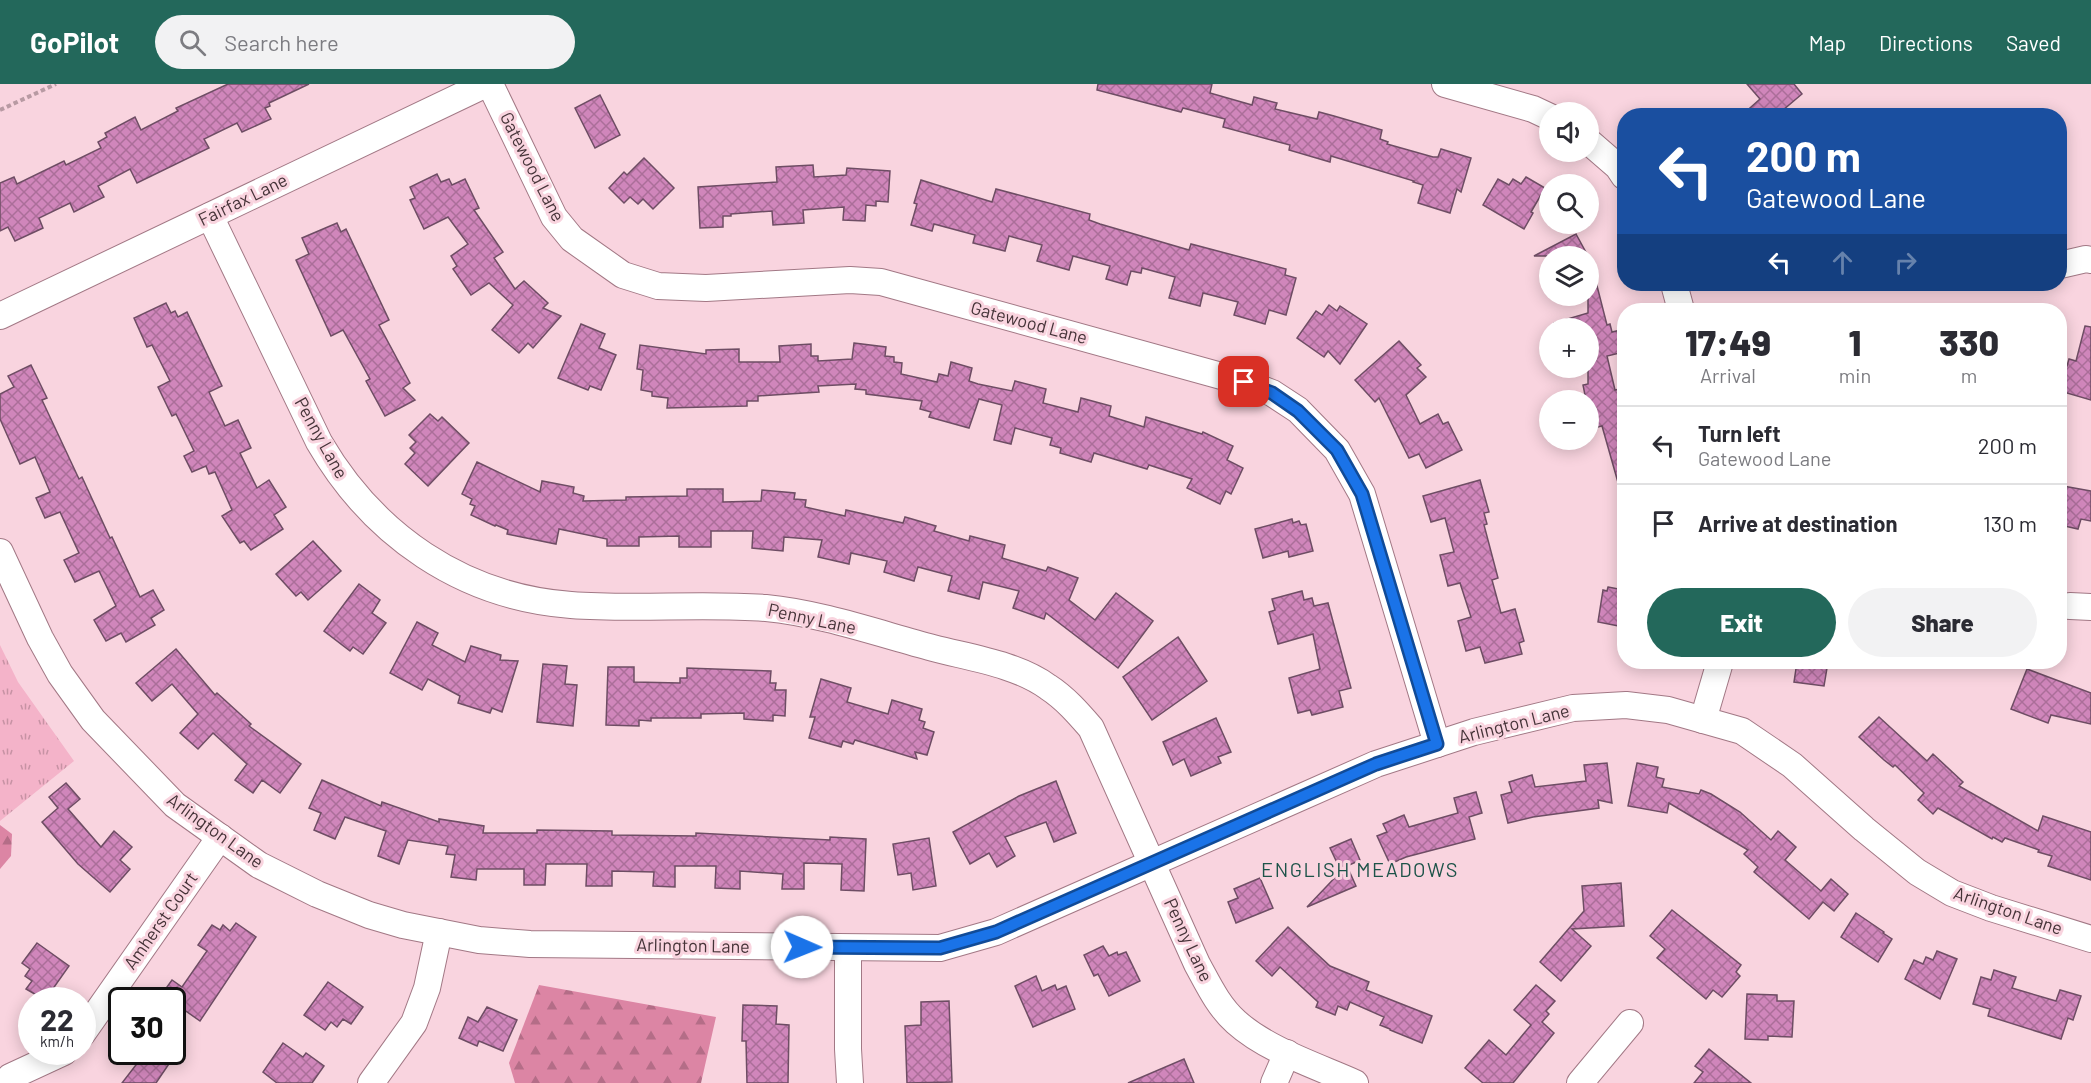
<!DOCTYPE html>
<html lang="en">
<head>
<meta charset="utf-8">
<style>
  body { margin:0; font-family:Barlow,sans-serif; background:#f2f2f3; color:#2b2b33; height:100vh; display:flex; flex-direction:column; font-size:22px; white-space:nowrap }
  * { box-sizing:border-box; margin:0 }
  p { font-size:20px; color:#7c7c81 }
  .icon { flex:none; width:33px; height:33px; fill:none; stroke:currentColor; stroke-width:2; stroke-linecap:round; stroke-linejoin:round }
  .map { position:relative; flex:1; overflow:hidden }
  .drawer { position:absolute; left:1617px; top:219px; width:450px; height:366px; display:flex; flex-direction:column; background:#fff; border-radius:24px; box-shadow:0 3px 15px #0003 }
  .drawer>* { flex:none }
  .hud { position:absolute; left:1617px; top:24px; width:450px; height:183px; border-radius:24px; box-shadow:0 3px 15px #0003; background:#1a4fa0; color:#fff; overflow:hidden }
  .tools { position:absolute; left:1539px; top:18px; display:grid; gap:12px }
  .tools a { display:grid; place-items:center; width:60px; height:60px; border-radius:50%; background:#fff; box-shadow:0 3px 15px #0003; font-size:30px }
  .speed { position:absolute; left:18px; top:903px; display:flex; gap:12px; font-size:30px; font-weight:700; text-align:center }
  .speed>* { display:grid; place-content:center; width:78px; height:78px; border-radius:50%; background:#fff; box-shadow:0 3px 15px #0003; line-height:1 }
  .speed small { font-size:15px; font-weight:400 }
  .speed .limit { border:3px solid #111; border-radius:9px; background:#fff; color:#111 }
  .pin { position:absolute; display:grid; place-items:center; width:51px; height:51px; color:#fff; margin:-26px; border-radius:12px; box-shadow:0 3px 9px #0006 }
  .me { position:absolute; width:66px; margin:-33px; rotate:91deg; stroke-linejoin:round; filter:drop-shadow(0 0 4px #0008) }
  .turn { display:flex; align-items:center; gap:21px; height:126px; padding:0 30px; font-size:27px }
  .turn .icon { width:78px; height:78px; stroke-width:2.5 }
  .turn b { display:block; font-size:42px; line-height:51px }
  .lanes { display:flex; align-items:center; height:57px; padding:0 30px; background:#0003; justify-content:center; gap:30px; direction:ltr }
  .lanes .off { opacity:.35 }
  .eta { display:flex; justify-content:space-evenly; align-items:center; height:102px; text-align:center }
  .eta b { font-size:36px; font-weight:800; line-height:42px }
  .button { display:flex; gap:12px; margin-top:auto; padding:12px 30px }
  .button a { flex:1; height:69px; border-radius:36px; background:#23685b; color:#fff; font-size:24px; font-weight:800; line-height:69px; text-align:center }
  .button a+a { background:#f2f2f3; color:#2b2b33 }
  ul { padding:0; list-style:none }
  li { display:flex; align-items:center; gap:18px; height:78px; padding:0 30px; border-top:2px solid #e1e1e2 }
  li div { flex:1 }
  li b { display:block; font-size:22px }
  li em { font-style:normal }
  header { display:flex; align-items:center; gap:36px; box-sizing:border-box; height:84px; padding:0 30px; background:#23685b; color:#fff }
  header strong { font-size:28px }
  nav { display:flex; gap:33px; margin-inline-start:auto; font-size:21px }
  .search { width:420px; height:54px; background:#f2f2f3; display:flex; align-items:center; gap:15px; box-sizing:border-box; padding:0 21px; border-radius:33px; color:#7c7c81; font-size:22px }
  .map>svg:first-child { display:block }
  .grass { fill:url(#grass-tufts) }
  .forest { fill:url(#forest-firs) }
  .building { fill:url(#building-cross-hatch); stroke:#6e4d64; stroke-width:1.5 }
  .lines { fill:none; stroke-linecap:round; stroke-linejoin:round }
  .minor-casing { stroke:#a27885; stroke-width:28 }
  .path { stroke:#b89aa3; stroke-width:4; stroke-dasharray:4.5 3; stroke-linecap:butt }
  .minor { stroke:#fff; stroke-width:26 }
  .route-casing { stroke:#114b97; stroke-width:15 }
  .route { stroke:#1a73e8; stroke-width:10 }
  .labels { text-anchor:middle; stroke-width:6; stroke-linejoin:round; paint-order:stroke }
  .street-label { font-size:18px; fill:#453338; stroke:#f9d4df }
  .neighbourhood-label { font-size:20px; letter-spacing:1.5px; fill:#1d5349; stroke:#f9d4df }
</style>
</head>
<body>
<header>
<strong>GoPilot</strong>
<div class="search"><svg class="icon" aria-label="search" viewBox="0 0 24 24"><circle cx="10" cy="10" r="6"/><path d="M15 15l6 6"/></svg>Search here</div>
<nav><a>Map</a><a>Directions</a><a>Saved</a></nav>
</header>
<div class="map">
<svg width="2091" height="999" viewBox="0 0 2091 999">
  <defs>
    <pattern id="grass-tufts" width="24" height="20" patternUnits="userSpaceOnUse" patternTransform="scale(1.5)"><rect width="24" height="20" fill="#f4b3c9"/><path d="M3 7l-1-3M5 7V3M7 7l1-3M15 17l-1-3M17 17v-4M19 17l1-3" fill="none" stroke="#c792a4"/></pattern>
    <pattern id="forest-firs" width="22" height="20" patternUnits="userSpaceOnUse" patternTransform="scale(1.5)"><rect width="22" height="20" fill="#dc85a4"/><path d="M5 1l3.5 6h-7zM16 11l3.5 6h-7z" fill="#b46d87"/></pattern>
    <pattern id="building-cross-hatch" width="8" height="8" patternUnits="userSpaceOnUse" patternTransform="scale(1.5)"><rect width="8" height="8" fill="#d086bb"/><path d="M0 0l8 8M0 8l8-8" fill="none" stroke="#ab6e99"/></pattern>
  </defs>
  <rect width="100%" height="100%" fill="#f9d4df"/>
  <polygon class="grass" points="0,561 18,598 74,677 0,737"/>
  <g class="forest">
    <polygon points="0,741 12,750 11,772 0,785"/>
    <polygon points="539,901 716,933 701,999 515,999 509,979"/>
  </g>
  <g class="building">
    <polygon points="228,0 309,0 269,19 270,22 265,24 271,35 242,48 237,39 204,55 209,64 137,99 130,85 98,102 104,113 74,128 70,119 39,134 43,144 15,157 8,143 0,147 0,99 14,93 17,100 64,77 66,81 101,64 98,58 107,53 105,49 135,33 141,46 178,27 176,24"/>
    <polygon points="1098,0 1212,0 1210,9 1252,21 1254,13 1277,19 1275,25 1317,35 1319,28 1334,32 1382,46 1380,55 1388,58 1387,60 1433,73 1438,73 1441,65 1471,74 1461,108 1457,105 1450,129 1418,119 1423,101 1413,98 1414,97 1331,72 1330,78 1289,66 1290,61 1223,43 1225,35 1183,24 1181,28 1097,6"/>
    <polygon points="1747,0 1794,0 1802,10 1776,32 1741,32 1760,15"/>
    <polygon points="600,11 620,51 595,64 575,24"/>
    <polygon points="644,74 674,104 653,125 643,115 638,120 630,113 624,119 609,104 624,88 627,91"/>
    <polygon points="813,81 814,93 846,91 847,84 890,87 888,118 876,117 876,122 866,121 865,137 843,136 844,123 803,126 804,139 773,141 772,127 731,130 731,132 723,132 723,143 700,144 698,103 777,98 776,83"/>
    <polygon points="437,90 441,98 449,95 452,101 465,95 479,124 474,126 503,168 494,174 515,205 524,197 548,219 543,224 561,232 533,264 528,259 519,269 492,246 513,221 489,199 471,211 453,185 457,182 451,172 468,160 448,133 424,145 410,116 415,114 410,103"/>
    <polygon points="1526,93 1545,104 1531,128 1533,129 1524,145 1483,121 1498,95 1509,101 1513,95 1521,100"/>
    <polygon points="921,96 992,118 996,105 1090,130 1089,136 1100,140 1189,166 1191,160 1286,185 1285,191 1296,194 1286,231 1269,226 1265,240 1234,231 1238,218 1203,209 1200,222 1169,214 1175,193 1142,184 1141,189 1131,187 1127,201 1106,195 1110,182 1073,172 1069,186 1037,177 1042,161 1009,152 1005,167 973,159 975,151 934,140 932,147 911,141 917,120 914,119"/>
    <polygon points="337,139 341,148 346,145 389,236 379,241 410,299 403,304 415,316 385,332 366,297 370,295 343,246 331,252 296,176 309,170 302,154"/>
    <polygon points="1576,150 1588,172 1534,172"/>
    <polygon points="1588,194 1595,194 1607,241 1610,240 1612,248 1621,246 1624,258 1624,268 1607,272 1615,306 1620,305 1624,323 1624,402 1619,402 1602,342 1593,344 1588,316 1586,316 1583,301 1588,300 1588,244 1555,244 1554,239 1588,229"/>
    <polygon points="166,219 171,229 175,227 178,233 187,228 222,302 209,308 225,342 238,336 251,364 240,369 257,404 269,396 286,423 274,431 283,445 251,466 244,457 240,459 222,432 232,426 215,388 209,390 206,382 192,388 184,372 194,367 176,330 172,332 158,303 170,297 152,261 147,263 134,234"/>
    <polygon points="1329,221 1337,227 1340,222 1367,240 1340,280 1328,267 1324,273 1297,254 1316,227 1322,231"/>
    <polygon points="581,240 605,250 599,264 616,271 601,306 590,302 588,306 558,294"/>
    <polygon points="2085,242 2091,243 2091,316 2060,307 2060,281 2067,282 2069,275 2076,277"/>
    <polygon points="1399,257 1421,281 1417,284 1426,293 1406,311 1420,340 1438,330 1443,340 1448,338 1462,366 1426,384 1419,370 1409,374 1379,314 1375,318 1355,296"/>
    <polygon points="854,259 886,263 885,272 894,273 894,278 902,279 901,290 937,298 939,290 948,292 951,278 972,284 969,297 978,300 1012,307 1015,297 1046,305 1043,319 1078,328 1081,314 1111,322 1109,332 1144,343 1146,333 1202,350 1203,348 1233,362 1227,376 1243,384 1231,410 1226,407 1220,420 1187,404 1192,395 1149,381 1147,385 1094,369 1091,378 1060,369 1061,364 1050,361 1052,354 1015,344 1011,360 994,356 1002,321 979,315 969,344 929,333 931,328 920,325 922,317 866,310 866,306 855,305 856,300 818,302 819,308 758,312 758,317 747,317 747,322 667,324 668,314 652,312 652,308 641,306 643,286 637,285 640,261 706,270 706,266 739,265 739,278 780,278 779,262 811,260 811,272 818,272 818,277 852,275"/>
    <polygon points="31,281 47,314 42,316 79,395 82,393 110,454 112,453 140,513 153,506 164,526 151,534 155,541 126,558 121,549 106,557 94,536 116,522 99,487 75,498 64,476 79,469 60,428 45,434 36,414 50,408 35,373 20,380 0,335 0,310 14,303 8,292"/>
    <polygon points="430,330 438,337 442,333 469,359 428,402 405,380 415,369 410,364 416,358 409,351"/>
    <polygon points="477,378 540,408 542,397 574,403 573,409 584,412 583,417 626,416 626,413 687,412 687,405 723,405 723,418 761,417 762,406 795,409 794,415 806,416 805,423 845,432 846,426 903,439 905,433 936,442 934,447 969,457 970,452 1005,461 1002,474 1046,487 1048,483 1078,494 1069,516 1095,536 1116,509 1153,537 1118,584 1046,529 1044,535 1013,524 1019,507 983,498 979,515 948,507 952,492 918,483 914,497 884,488 887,477 851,469 849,480 818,473 822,456 784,453 783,467 752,464 753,447 711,447 711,463 679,463 679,452 639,453 639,462 607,462 607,455 559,445 556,460 507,450 508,446 496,441 495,442 471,431 475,422 470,420 472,415 462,410"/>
    <polygon points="1480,396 1489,428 1484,429 1487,440 1484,441 1498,494 1492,496 1501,529 1515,525 1524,557 1519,559 1522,570 1485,579 1480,563 1466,567 1458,537 1471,533 1460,499 1448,502 1440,471 1454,468 1445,434 1431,438 1423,412"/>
    <polygon points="2063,402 2091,407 2091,437 2081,435 2078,445 2060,441 2060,423"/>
    <polygon points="1292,435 1293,439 1299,437 1301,441 1306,440 1313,467 1289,473 1288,467 1263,474 1255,445"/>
    <polygon points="313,457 341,487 308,516 301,508 296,512 276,490"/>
    <polygon points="359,500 380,516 372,529 386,539 363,570 353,563 350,567 324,547"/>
    <polygon points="1608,503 1624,506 1624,543 1598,538 1603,506 1607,507"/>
    <polygon points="1302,507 1304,516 1312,514 1314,522 1328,519 1351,604 1339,607 1343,623 1312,631 1310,626 1298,629 1289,594 1320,585 1313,550 1278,560 1269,528 1275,526 1272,515"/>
    <polygon points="417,538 438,549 432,561 465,578 471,562 501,571 500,576 518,577 502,628 492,624 490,629 458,619 460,612 428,595 422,606 390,589"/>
    <polygon points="1178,553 1207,597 1152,636 1123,593"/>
    <polygon points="176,565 215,611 217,609 251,640 249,642 301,680 280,709 262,696 253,709 235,696 247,680 213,649 198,665 180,649 198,630 172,600 152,617 136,599"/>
    <polygon points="1797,578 1828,578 1824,602 1794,598"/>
    <polygon points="543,580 567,582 565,600 577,601 573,642 537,638"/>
    <polygon points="608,583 634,583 634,598 680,599 680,594 687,594 687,584 771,587 770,599 776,599 775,606 786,606 785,632 773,631 773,637 744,635 744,629 701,630 701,634 651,634 651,637 639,636 639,642 606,641"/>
    <polygon points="2027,585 2091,609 2091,640 2051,631 2048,639 2011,625"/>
    <polygon points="821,595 851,604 847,618 888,630 892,616 922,625 919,636 925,638 923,644 934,648 927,671 915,668 917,675 855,656 853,660 843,657 841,663 809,654 815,633 810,633"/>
    <polygon points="1879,633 1927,677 1933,670 1963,698 1959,702 2038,747 2043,732 2091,748 2091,796 2048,782 2052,772 2038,768 2039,766 2005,754 2002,758 1993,753 1992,755 1938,724 1933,730 1918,716 1924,709 1895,681 1893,683 1884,676 1859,653"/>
    <polygon points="1216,634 1231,668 1218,673 1221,679 1191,692 1184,675 1173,681 1163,658"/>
    <polygon points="1607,679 1612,719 1598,716 1599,724 1533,733 1508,739 1501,711 1512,708 1509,698 1532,691 1535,703 1586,697 1584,681"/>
    <polygon points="1637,679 1658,683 1656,693 1664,695 1662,703 1699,710 1701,706 1711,710 1740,728 1771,756 1778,747 1796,763 1785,776 1821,807 1831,795 1848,810 1834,827 1823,818 1809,835 1754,788 1758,783 1744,770 1748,766 1669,719 1667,729 1628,722"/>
    <polygon points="322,696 381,722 382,718 439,738 439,735 484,742 483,749 537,749 537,746 612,747 612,751 696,752 696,749 830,756 830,753 866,755 864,807 841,806 842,780 804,779 804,805 782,805 783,790 740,787 740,805 715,804 716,782 675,782 675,803 653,802 654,788 612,787 612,802 586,802 587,780 546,780 545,801 524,801 524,785 477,785 476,796 451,793 455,771 446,770 448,762 408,756 399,780 378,772 386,747 345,733 335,755 314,746 321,729 309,724"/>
    <polygon points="1056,697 1076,749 1054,758 1046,738 1005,753 1015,772 997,783 989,769 970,780 953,748 1019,712"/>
    <polygon points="66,699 80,715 68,725 101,763 114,747 132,763 120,776 130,785 110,808 78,780 42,738 58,724 49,713"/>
    <polygon points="1476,708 1482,729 1469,733 1475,755 1406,773 1390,780 1377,752 1387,748 1383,740 1404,731 1409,743 1458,729 1454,714"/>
    <polygon points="929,754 936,802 913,806 911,789 898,791 893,760"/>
    <polygon points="1351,755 1360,776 1347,782 1356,802 1307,823 1345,783 1340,785 1330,764"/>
    <polygon points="1260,794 1273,824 1236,839 1228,818 1238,814 1234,805"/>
    <polygon points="1621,799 1624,842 1572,845 1591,862 1561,897 1540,878 1584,827 1582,802"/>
    <polygon points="1672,826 1741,881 1736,888 1740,892 1722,913 1713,906 1706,915 1657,874 1665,865 1650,852"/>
    <polygon points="1856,829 1884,848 1883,849 1892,855 1878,878 1841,853"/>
    <polygon points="236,839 256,853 200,937 180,923 177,927 172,924 172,916 163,916 159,914 172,896 182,903 207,867 198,861 212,841 220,846 223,841 230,847"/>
    <polygon points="1288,843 1330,882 1369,898 1366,906 1432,932 1422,959 1390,946 1390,945 1380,941 1384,933 1350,918 1347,926 1338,922 1335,931 1316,923 1318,918 1280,883 1272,892 1256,877"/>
    <polygon points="37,859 69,882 45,916 26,905 32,897 25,892 30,885 22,879"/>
    <polygon points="1103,862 1109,872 1117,868 1118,871 1126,868 1140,897 1109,912 1098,890 1094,892 1084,871"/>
    <polygon points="1937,867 1957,875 1940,915 1905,895 1914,876 1923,880 1926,873 1933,876"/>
    <polygon points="1994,886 2016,893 2012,904 2056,917 2060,906 2081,912 2073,936 2068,934 2061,955 1988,932 1990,925 1973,920 1981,893 1991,896"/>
    <polygon points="1036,892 1042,907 1055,901 1057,906 1066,902 1075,925 1033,943 1015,902"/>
    <polygon points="328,898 363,923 351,940 343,935 337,943 331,938 325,946 304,931"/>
    <polygon points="1536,901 1555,917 1546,927 1549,930 1542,938 1554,949 1513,999 1483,999 1465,984 1489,956 1506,971 1531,941 1514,926"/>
    <polygon points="1747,910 1777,911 1777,917 1794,917 1792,953 1768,952 1768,956 1745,955"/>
    <polygon points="949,917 952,998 907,999 905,942 921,941 921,918"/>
    <polygon points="743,921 777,922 776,940 789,941 788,999 747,999 746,957 742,957"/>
    <polygon points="487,923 517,936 503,967 479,957 477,962 459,954 468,933 478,938"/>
    <polygon points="283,959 303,973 306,969 324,982 312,999 277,999 263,988"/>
    <polygon points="1709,965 1751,999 1694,999 1703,988 1695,982"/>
    <polygon points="146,968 177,968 156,999 122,999"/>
    <polygon points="1184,975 1194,999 1128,999"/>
  </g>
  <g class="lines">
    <g class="minor-casing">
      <g id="minor">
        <polyline points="490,0 554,133 572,155 623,191 658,202 706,204 850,196 881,198 1243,298 1272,309 1298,326 1337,366 1362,410 1437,660"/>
        <polyline points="1445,0 1533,25 1550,33"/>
        <polyline points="1588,57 1618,83 1624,92"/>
        <path d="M210,132L319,358C373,451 462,513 571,521C635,526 701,519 766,524C820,529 880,550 933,564C971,574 1016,580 1048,603C1065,614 1078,629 1091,644L1197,880C1208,900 1218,922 1236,938C1267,966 1317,982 1355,999"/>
        <polyline points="2060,181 2086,175 2091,176"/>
        <polyline points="1674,200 1681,226"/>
        <polyline points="0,232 486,0"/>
        <polyline points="0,468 40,554 60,590 93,636 175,721 259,781 317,810 369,831 403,841 479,856 530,860 940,864 996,848 1376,680 1474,648 1573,624 1626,621 1668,626 1742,647 1792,681 1864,745 1917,788 1952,809 1991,824 2091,855"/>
        <polyline points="2070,522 2091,523"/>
        <polyline points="1703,636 1720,578"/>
        <polyline points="848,864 848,965 850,999"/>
        <polyline points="82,950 220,753"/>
        <polyline points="10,993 64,968"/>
        <polyline points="371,999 414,939 427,904 439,848"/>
        <polyline points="1274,999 1287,969"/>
        <polyline points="1580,999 1630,939"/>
      </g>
    </g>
    <polyline class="path" points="0,26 56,0"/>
    <use href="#minor" class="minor"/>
  </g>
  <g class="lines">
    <g class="route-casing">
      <polyline id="route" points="802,863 940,864 996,848 1376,680 1437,660 1362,410 1337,366 1298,327 1272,309 1244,298"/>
    </g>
    <use href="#route" class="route"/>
  </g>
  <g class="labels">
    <g class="street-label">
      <text transform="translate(532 83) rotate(63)" y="6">Gatewood Lane</text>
      <text transform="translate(243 116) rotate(-26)" y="6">Fairfax Lane</text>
      <text transform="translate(1029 239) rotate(15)" y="6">Gatewood Lane</text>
      <text transform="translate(321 354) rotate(61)" y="6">Penny Lane</text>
      <text transform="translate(812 535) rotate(12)" y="6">Penny Lane</text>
      <text transform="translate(1514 640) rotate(-14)" y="6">Arlington Lane</text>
      <text transform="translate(215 747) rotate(36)" y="6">Arlington Lane</text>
      <text transform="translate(2008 827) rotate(19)" y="6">Arlington Lane</text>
      <text transform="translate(161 837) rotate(-55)" y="6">Amherst Court</text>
      <text transform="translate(1188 856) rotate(65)" y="6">Penny Lane</text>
      <text transform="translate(693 862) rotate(1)" y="6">Arlington Lane</text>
    </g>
    <g class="neighbourhood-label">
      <text x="1360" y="793">ENGLISH MEADOWS</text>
    </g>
  </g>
</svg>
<div class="tools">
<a><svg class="icon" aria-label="sound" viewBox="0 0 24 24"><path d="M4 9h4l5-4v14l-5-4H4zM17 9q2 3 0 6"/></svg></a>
<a><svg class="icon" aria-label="search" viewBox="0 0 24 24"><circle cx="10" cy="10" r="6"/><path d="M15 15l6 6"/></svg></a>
<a><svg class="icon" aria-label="layers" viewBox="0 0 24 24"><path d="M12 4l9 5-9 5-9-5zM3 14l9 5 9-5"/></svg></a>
<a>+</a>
<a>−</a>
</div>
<div class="speed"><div>22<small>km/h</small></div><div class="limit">30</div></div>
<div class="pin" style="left:1244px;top:298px;background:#d93025"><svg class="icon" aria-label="arrive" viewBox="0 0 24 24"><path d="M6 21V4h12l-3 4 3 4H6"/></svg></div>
<svg class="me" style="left:802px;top:863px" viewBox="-20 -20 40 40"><circle r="19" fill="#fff"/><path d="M0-13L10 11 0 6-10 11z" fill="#1a73e8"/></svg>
<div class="hud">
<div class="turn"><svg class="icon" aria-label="left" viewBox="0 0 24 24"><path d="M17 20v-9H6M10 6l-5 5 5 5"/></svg><div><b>200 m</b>Gatewood Lane</div></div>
<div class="lanes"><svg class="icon" aria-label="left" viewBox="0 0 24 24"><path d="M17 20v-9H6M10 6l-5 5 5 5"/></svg><svg class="icon off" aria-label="ahead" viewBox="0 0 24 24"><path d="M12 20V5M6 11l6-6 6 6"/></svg><svg class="icon off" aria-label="right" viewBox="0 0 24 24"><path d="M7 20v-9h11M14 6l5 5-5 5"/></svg></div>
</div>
<section class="drawer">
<div class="eta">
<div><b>17:49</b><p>Arrival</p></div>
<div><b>1</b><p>min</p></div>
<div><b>330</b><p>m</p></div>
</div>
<ul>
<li><svg class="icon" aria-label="left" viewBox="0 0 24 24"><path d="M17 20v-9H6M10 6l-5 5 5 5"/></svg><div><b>Turn left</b><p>Gatewood Lane</p></div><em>200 m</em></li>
<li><svg class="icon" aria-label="arrive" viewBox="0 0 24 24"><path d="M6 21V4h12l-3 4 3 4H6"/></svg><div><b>Arrive at destination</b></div><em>130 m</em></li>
</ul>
<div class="button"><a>Exit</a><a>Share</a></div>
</section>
</div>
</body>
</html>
